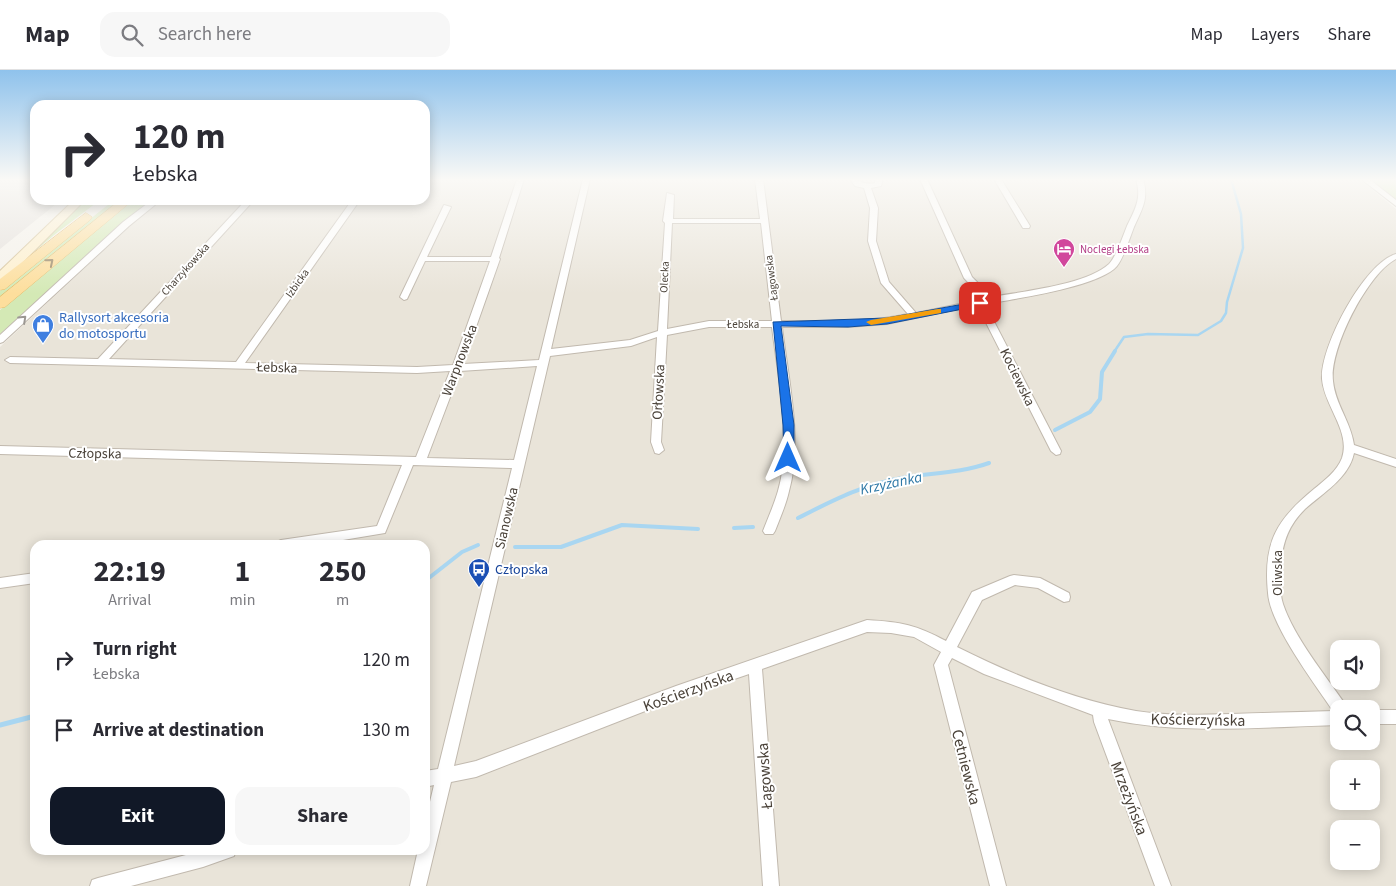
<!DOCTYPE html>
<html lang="en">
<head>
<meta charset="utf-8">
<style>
  body { margin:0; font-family:"Source Sans 3",sans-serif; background:#f7f7f7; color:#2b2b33; height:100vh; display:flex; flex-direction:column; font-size:19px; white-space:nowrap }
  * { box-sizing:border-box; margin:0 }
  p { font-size:16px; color:#7c7c81 }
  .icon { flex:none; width:28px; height:28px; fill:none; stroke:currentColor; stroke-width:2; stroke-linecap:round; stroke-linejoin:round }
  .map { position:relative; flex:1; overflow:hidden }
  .drawer { position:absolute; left:30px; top:470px; width:400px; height:315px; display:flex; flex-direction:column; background:#fff; border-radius:15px; box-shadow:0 2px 12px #0003 }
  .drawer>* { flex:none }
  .banner { position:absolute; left:30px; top:30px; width:400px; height:105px; border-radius:15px; box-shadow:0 2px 12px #0003; background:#fff; color:#2b2b33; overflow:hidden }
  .fabs { position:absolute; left:1330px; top:570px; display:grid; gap:10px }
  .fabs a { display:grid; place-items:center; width:50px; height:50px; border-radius:10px; background:#fff; box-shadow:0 2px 12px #0003; font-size:25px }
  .pin { position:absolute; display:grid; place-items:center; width:42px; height:42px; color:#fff; margin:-21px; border-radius:10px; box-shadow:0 2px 8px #0006 }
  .me { position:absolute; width:55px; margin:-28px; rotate:0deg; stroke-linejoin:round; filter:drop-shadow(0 0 4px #0008) }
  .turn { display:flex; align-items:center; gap:18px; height:105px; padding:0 20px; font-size:22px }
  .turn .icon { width:65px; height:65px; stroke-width:2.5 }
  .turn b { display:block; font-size:35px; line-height:42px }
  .eta { display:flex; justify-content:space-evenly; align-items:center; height:85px; text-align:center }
  .eta b { font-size:30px; font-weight:700; line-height:35px }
  .action { display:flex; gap:10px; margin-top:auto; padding:10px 20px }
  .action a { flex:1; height:58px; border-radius:15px; background:#111827; color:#fff; font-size:20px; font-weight:700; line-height:58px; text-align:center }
  .action a+a { background:#f7f7f7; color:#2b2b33 }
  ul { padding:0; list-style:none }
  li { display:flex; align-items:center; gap:15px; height:70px; padding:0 20px }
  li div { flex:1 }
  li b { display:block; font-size:19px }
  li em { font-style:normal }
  header { display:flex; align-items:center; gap:30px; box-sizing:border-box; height:70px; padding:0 25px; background:#fff; border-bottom:1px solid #e1e1e2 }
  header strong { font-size:24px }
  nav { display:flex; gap:28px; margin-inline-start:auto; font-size:18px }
  .search { width:350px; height:45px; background:#f7f7f7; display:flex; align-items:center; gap:12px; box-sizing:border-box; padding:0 18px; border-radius:15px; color:#7c7c81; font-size:19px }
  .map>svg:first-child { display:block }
  .residential { fill:#e9e4d9; fill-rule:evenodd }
  .industrial { fill:#e5e1dc }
  .green { fill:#d4e9b5 }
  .parking { fill:#e4e2df }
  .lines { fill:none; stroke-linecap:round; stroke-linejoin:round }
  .stream-far2 { stroke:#a9d6f1; stroke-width:2.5 }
  .stream-far1 { stroke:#a9d6f1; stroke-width:4 }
  .stream { stroke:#a9d6f1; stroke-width:5 }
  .street-casing { stroke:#c1b9ae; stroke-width:2 }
  .secondary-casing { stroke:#d5c39b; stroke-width:2 }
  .primary-casing { stroke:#e4ba6b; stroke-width:1 }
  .street { fill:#fff; fill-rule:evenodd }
  .secondary { fill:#fef0cd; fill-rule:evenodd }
  .primary { fill:#fdde9c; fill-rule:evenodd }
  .oneway { stroke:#9b8866 }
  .oneway2 { stroke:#9b9792 }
  .route { fill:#1a73e8; stroke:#114b97 }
  .slow { fill:#f59e0b }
  .labels { text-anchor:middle; stroke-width:4; stroke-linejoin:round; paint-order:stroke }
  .far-hotel-label { font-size:11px; fill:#b23c85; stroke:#fff; text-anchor:start }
  .far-street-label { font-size:11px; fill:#4a4239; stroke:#fff }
  .shop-label { font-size:14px; fill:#366cbe; stroke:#fff; text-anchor:start }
  .street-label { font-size:14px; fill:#4a4239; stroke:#fff }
  .transit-label { font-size:14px; fill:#164399; stroke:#fff; text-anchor:start }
  .water-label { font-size:15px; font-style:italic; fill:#2e78a6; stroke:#fff }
  .near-street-label { font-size:16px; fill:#4a4239; stroke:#fff }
</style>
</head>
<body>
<header>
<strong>Map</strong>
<div class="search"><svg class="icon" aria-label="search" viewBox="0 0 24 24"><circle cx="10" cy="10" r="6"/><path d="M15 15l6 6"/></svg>Search here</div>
<nav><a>Map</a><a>Layers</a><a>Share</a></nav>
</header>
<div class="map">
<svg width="1396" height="816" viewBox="0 0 1396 816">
  <rect width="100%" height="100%" fill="#f5f2eb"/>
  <path class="residential" d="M425,109H1359L1396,139V816H0V277L143,144L164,130H425ZM35,475H425V780H35ZM1339,579H1371V611H1339ZM1339,639H1371V671H1339ZM1339,699H1371V731H1339ZM1339,759H1371V791H1339Z"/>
  <polygon class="industrial" points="0,120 35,121 35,130 61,130 0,179"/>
  <g class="green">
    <polygon points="1366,109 1396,109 1396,132"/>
    <polygon points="84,130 100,130 54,165 19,195"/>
    <polygon points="114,130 122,130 0,229 0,221"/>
    <polygon points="133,130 152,130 118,158 0,264 0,240 59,189"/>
  </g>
  <polygon class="parking" points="0,109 35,109 35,121 0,120"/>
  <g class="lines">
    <polyline class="stream-far2" points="1114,282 1124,267 1148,264 1198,265 1221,251 1226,243 1227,232 1243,178 1241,144 1231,109"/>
    <g class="stream-far1">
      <polyline points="1055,360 1090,342 1100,329 1102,302 1115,281"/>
      <path d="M798,448C832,431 864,414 902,408C931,403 961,403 989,393"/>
      <polyline points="734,458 753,457"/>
      <polyline points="515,477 561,477 622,455 698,459"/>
      <polyline points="425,511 462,482 478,475"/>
    </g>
    <polyline class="stream" points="0,655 35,646"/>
    <g class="street-casing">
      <g id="street">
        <path d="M517,109H524L499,188L500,189L463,294L539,290L583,109H590L551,279L630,270L658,261L665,153L663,151L667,123L674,125L673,149H760L755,109H763L781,251C823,251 866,253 908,244L881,213L868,171L870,138L864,118L855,116L850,109C859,109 864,116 875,113V109H883L881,116L871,118L878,138L876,171L889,212L916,243L984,229L964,208L920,109H927L972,207L992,227C1024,221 1086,215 1109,194C1116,187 1123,166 1127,156C1135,139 1142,129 1136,109H1143C1149,129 1142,139 1134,157C1130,167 1124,187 1117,196C1099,217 1014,229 985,234L1061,381L1060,384L1056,385L1051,381L977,235L887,254L848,257H782C788,307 803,372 789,421C786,435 780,448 775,461L773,464H765L763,461C768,448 774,435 778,421C792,373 778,307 772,257H709L667,265L661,372L664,380L659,384L655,383L651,372L657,267L631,276L550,286L454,696L476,691L676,616L867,550C902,552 916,555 946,571L972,522L1010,506L1014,505L1040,508L1069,523L1070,527L1069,531L1064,532L1038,518L1015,515L982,530L957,577C1013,605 1074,630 1136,641C1167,646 1199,645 1231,644C1265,643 1299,642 1333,641C1315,614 1270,555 1268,523C1263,473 1276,450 1314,419C1324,411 1337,401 1342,388C1351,361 1324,336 1322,309C1320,277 1364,193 1396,184V189C1368,203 1329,279 1333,311C1335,334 1351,352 1354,375L1396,389V397L1354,383C1349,408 1323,423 1305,439C1289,455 1283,471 1281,493C1280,506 1279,522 1283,534C1294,567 1325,605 1345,634L1347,639H1339V655C1262,657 1183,665 1108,649L1171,816H1155L1094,652L1093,645L984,604L952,588L948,595L1006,816H990L934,595L941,582L914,567L891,563L867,562L762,599L779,816H763L749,604L676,629L476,707L451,712L426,816H410L418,780H425V753L434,715L425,717V701L438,699L512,398L413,395L385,463L313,475H275L277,472L281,470L377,456L402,395L0,384V376L416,387L450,301L417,303L10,293L5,290L10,287L98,289L246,130H254L109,289L236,292L352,130H360L245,293L417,297L453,295L490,191H425L407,229L404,230L400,227L444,135L451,137L427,187H491ZM672,153H761L772,251H709L667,259ZM537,296L514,390L427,388L460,301Z"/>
        <polygon points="994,109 1001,109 1030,156 1029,158 1023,158"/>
        <polygon points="1361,109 1369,109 1396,130 1396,136"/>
        <polygon points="152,130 161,130 129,156 3,272 0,273 0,265 123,152"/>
        <polygon points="35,503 35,513 0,518 0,508"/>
        <rect x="1371" y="640" width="25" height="14"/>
        <polygon points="205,780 236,780 234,786 203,797 131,816 90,816 92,810 98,808"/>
      </g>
    </g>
    <g class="secondary-casing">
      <polygon id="secondary" points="74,130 85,130 4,211 0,212 0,201"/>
    </g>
    <g class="primary-casing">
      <g id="primary">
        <polygon points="120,130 133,130 5,237 0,238 0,227"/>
        <polygon points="86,143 92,147 90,150 5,219 0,220 0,209"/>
      </g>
    </g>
    <use href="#street" class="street"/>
    <use href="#secondary" class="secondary"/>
    <use href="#primary" class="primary"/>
  </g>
  <defs><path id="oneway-chevron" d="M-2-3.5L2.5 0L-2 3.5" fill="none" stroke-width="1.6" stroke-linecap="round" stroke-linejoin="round" transform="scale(1.25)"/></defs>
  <use class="oneway" href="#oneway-chevron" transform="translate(50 192) rotate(-40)"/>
  <use class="oneway2" href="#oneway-chevron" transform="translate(23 249) rotate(-43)"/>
  <linearGradient id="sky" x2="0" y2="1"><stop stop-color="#8fc2ec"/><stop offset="0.49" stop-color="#faf9f6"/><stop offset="1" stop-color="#faf9f6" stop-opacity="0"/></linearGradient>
  <rect width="1396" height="224" fill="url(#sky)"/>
  <polygon class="route" points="980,231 984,233 983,235 887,254 848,257 781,256 794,355 794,388 788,392 784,391 783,355 773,252 887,248"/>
  <polygon class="slow" points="938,239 941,239 941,243 871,255 866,252 871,250"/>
  <defs>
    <g id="hotel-pin" transform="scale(1.125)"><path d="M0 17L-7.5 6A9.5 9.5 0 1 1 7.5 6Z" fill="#d1479c" stroke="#fff"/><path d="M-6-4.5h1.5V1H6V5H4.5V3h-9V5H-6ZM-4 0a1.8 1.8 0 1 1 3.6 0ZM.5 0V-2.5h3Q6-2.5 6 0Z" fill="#fff"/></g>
    <g id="shop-pin" transform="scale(1.125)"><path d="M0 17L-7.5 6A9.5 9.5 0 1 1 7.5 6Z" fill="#3f7fe0" stroke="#fff"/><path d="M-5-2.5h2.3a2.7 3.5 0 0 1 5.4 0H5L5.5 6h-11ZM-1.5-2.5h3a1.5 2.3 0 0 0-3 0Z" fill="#fff"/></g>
    <g id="bus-pin" transform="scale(1.125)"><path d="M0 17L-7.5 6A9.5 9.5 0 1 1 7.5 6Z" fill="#1a4fb4" stroke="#fff"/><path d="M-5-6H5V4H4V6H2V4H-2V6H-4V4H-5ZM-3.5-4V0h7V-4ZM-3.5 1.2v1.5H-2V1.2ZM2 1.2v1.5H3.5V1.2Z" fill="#fff"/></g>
  </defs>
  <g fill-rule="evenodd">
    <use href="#hotel-pin" x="1064" y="179"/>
    <use href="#shop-pin" x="43" y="255"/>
    <use href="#bus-pin" x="479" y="499"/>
  </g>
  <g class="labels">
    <g class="far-hotel-label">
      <text x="1080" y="183">Noclegi Łebska</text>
    </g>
    <g class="far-street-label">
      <text transform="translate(185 199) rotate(-48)" y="4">Charzykowska</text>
      <text transform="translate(664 207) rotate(-87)" y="4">Olecka</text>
      <text transform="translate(771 208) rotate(-97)" y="4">Łagowska</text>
      <text transform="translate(297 213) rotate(-55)" y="4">Izbicka</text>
      <text x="743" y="258">Łebska</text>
    </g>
    <g class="shop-label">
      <text x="59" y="252">Rallysort akcesoria<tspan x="59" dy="16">do motosportu</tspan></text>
    </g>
    <g class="street-label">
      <text transform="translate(459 290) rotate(-69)" y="5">Warpnowska</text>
      <text transform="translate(277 297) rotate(2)" y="5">Łebska</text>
      <text transform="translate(1018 307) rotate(64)" y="5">Kociewska</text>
      <text transform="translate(658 322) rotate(-87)" y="5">Orłowska</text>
      <text transform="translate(95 383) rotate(1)" y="5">Człopska</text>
      <text transform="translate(506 448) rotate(-77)" y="5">Sianowska</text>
      <text transform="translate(1277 503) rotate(-90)" y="5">Oliwska</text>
    </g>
    <g class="transit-label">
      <text x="495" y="504">Człopska</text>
    </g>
    <g class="water-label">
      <text transform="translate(891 413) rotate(-12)" y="5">Krzyżanka</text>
    </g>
    <g class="near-street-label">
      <text transform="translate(688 620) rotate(-20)" y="6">Kościerzyńska</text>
      <text transform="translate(1198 649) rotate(1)" y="6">Kościerzyńska</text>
      <text transform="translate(967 697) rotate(76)" y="6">Cetniewska</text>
      <text transform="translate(764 706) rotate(-94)" y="6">Łagowska</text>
      <text transform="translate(1130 728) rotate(69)" y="6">Mrzeżyńska</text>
    </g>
  </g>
</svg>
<div class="fabs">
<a><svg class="icon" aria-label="sound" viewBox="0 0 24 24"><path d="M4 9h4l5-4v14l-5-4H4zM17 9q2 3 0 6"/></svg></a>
<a><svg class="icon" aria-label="search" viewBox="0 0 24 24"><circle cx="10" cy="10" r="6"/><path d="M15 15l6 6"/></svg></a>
<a>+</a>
<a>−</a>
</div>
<div class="pin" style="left:980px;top:233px;background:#d93025"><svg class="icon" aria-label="arrive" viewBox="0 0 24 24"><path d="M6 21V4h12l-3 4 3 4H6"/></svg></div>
<svg class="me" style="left:788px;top:388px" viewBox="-20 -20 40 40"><path d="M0-17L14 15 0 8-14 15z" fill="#1a73e8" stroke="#fff" stroke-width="4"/></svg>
<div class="banner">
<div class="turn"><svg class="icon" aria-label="right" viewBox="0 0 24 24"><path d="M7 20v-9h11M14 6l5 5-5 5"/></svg><div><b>120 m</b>Łebska</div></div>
</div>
<section class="drawer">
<div class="eta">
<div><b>22:19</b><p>Arrival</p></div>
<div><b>1</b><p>min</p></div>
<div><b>250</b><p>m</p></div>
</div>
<ul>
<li><svg class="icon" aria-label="right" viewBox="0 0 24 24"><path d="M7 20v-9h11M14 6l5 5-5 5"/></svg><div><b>Turn right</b><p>Łebska</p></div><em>120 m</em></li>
<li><svg class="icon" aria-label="arrive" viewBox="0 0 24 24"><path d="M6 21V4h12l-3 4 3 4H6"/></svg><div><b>Arrive at destination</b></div><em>130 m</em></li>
</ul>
<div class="action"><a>Exit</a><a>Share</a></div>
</section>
</div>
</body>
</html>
